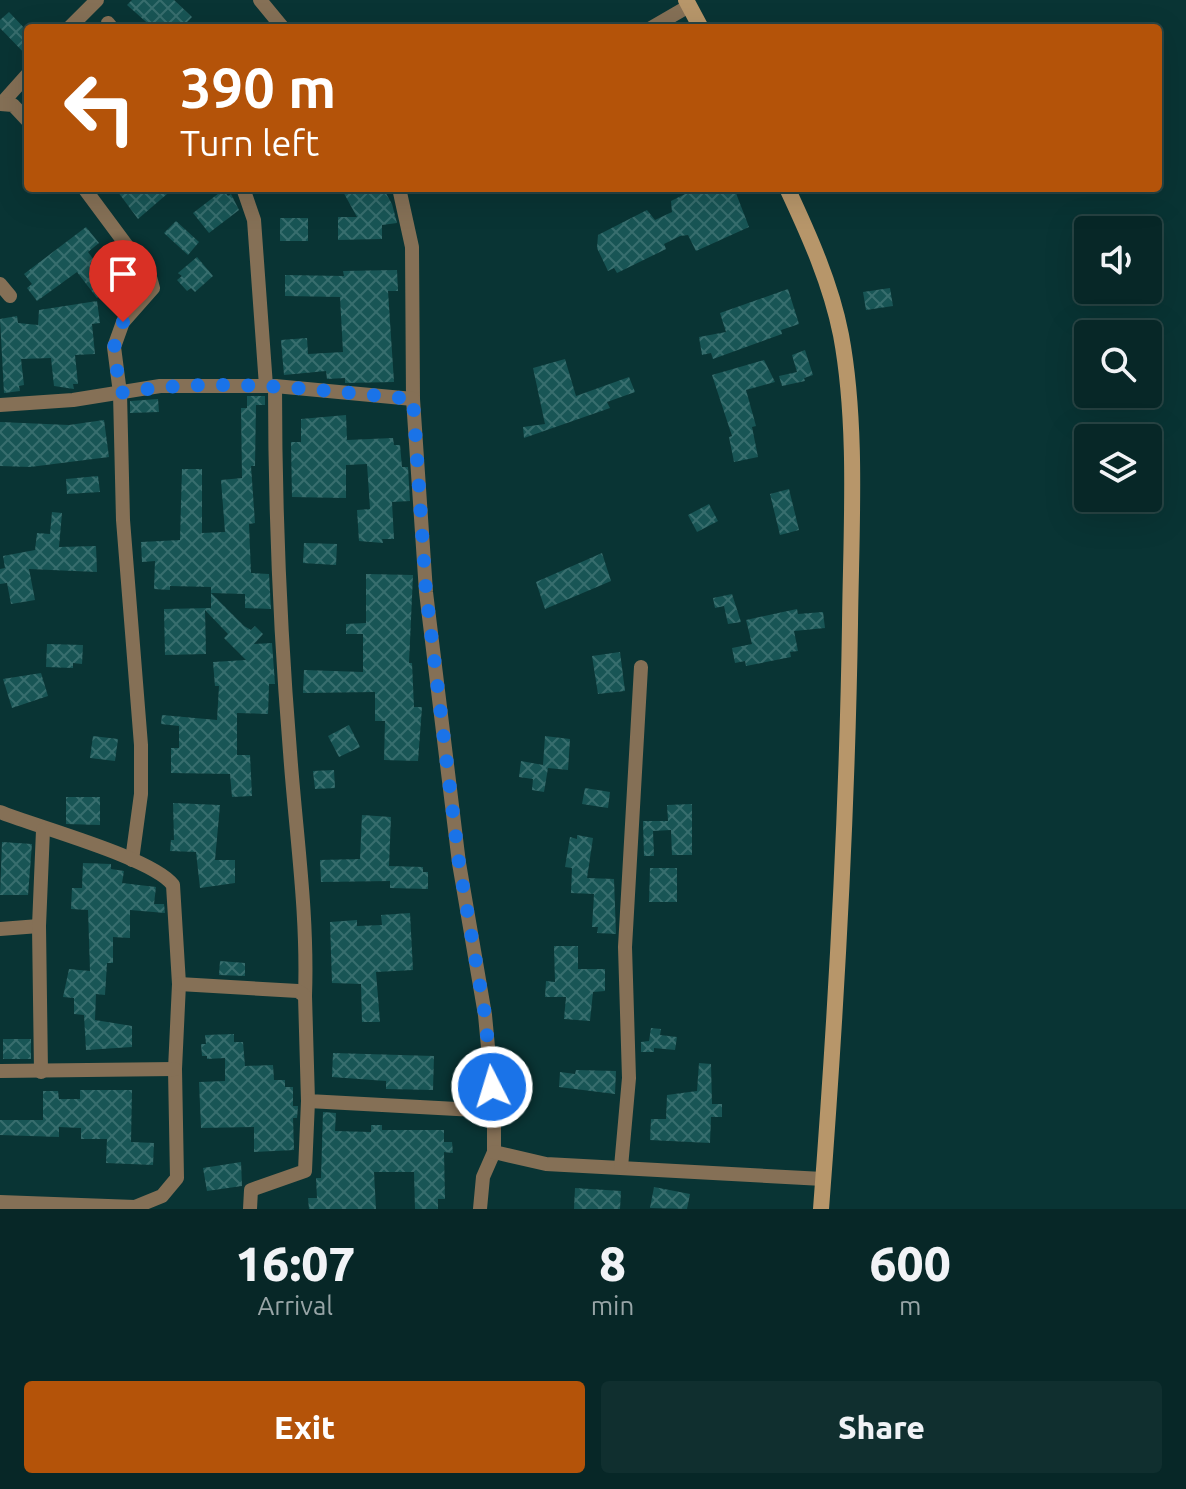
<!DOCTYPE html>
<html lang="en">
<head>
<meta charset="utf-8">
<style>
  body { margin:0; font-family:Ubuntu,sans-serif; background:#102f2f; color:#f1f3f6; height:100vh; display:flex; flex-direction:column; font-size:30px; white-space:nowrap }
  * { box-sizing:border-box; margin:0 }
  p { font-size:26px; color:#98a5a7 }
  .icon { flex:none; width:44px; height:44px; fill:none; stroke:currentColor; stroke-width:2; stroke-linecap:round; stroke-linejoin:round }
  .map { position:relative; height:1209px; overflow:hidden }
  .drawer { display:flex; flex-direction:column; background:#072727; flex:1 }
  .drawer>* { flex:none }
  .guide { position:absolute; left:24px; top:24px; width:1138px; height:168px; border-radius:8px; box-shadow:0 8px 32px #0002,0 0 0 2px #284444; background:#b45309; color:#fff; overflow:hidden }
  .fabs { position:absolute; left:1074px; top:216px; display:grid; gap:16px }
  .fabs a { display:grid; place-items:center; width:88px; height:88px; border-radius:8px; background:#072727; box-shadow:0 8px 32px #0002,0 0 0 2px #284444; font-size:40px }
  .pin { position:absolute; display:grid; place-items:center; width:68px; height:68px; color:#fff; margin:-82px -34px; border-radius:50% 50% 50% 0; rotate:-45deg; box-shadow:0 0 8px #0007 }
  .pin .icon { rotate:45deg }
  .me { position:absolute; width:88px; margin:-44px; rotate:355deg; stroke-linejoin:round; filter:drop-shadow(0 0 6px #0008) }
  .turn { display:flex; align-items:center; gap:28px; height:168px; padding:0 24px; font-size:36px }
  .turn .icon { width:104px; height:104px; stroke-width:2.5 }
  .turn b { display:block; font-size:56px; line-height:68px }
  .eta { display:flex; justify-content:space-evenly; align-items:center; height:136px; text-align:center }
  .eta b { font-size:48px; font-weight:800; line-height:56px }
  .button { display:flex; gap:16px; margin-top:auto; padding:16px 24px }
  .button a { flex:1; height:92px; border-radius:8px; background:#b45309; color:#fff; font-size:32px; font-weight:800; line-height:92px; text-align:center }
  .button a+a { background:#102f2f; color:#f1f3f6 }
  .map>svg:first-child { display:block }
  .building { fill:url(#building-cross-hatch) }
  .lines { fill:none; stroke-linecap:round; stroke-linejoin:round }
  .minor { stroke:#857056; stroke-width:14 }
  .secondary { stroke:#b7966a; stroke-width:16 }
  .route { stroke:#1a73e8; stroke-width:14; stroke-dasharray:0 25.2 }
</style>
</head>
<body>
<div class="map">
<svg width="1186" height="1209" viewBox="0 0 1186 1209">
  <defs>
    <pattern id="building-cross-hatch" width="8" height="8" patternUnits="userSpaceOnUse" patternTransform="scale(2)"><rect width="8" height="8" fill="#185555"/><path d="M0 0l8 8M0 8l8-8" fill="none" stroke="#386e6e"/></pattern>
  </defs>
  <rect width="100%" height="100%" fill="#093434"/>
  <g class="building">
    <polygon points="132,0 174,0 192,17 181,28 153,28 127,5"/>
    <polygon points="9,12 28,32 28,57 0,28 0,20"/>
    <polygon points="115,188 162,188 167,194 138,219"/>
    <polygon points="341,188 383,188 392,204 397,223 382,225 382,239 338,240 338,217 357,217"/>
    <polygon points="697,188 734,188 749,227 696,251 688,235 680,236 664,244 666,249 617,273 614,268 608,271 597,248 598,235 647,210 655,220 672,212 671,201"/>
    <polygon points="223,190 228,196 231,194 239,210 209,233 193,213"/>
    <rect x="280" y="218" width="28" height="23"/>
    <polygon points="176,221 199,242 188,255 164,233"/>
    <polygon points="86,227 99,243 88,252 94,260 91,262 110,288 97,298 77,272 37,301 27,288 32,284 24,274"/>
    <polygon points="197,257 213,276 195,292 191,288 187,291 177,280 182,276 178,273"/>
    <polygon points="397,270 398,291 388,291 394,382 345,383 345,378 327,379 326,371 284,375 281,340 307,338 308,354 343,352 340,297 285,296 285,275 344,276 343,271"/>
    <polygon points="890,288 893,306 866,310 863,292"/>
    <polygon points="788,289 799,324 781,330 782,334 713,359 711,353 702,355 699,337 726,332 720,313"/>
    <polygon points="97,301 100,323 92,324 95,354 75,355 78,384 73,384 74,389 54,386 51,358 21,359 24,385 19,386 20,391 4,393 0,319 17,316 18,323 38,325 39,310"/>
    <polygon points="805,350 813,375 804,378 805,381 782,386 779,376 797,372 792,355"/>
    <polygon points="565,359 576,396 629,377 635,392 607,402 610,408 524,438 523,427 545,424 533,368"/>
    <polygon points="764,360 775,382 746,390 756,426 752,427 758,457 734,462 729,437 732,436 712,375"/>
    <polygon points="247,396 265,396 265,405 256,405 255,466 251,466 255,523 249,524 251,573 269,574 271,609 245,608 245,594 211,593 244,626 251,630 255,626 263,634 254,644 272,643 275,684 269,684 268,714 237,713 237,755 250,755 252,796 232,797 230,774 171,773 171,748 179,748 179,726 161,724 162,715 217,720 219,686 215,686 213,662 246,660 224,638 228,634 205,610 206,654 165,655 164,609 211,608 211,587 170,586 170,590 154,589 155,561 142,562 141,542 180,540 182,469 202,469 202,533 225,532 221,480 242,478 241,408 247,408"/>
    <polygon points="158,399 159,412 130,413 130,401"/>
    <polygon points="346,415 347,440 393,438 394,445 400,445 402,467 408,467 410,501 392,502 394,539 382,539 383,543 359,541 357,510 370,509 367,464 346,465 346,498 292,497 291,442 301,442 301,419"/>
    <polygon points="104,420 109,457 30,467 0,466 0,422 69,425"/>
    <polygon points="98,476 100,492 67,494 66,479"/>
    <polygon points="789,489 799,530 780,535 770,494"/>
    <polygon points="709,504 718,521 697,532 688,515"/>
    <polygon points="52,512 62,513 59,547 96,546 97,572 29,569 35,600 11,604 7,583 0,584 0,569 5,568 3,556 35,550 37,533 50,534"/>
    <polygon points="304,543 337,544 336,565 303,563"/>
    <polygon points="602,553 611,581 545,609 536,582"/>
    <polygon points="366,574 413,575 409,663 412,663 414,707 422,707 418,761 384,760 385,721 375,721 375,692 303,693 304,670 363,672 363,634 346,634 346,624 366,623"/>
    <polygon points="732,594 741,622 728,624 724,606 715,608 713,598"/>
    <polygon points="797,609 798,614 823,612 825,628 794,631 798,651 790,652 791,657 746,666 745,661 735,663 732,648 752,644 746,620"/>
    <polygon points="47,644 83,645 82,664 73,663 73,668 46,667"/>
    <polygon points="620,652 625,691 598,694 592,656"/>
    <polygon points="41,673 48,696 12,708 3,679"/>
    <polygon points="349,725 360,747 339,757 328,736"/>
    <polygon points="93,736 118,739 115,761 90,758"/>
    <polygon points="545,736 570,739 568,770 548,768 544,792 532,790 533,779 519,777 521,761 543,765"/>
    <polygon points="334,770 335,788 315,789 313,771"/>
    <polygon points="585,788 610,792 608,808 582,804"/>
    <polygon points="66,797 100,797 100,825 66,824"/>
    <polygon points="173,803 220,805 215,860 235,860 235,883 200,888 196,852 170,851 171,840 174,840"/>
    <polygon points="692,804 692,855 672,855 671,830 653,831 654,856 644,856 643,821 668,821 667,805"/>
    <polygon points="362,815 391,817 389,866 423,867 423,872 428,872 428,889 390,888 390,881 321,882 320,860 360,859"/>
    <polygon points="577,835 593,838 587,878 614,879 616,934 597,933 598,927 592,927 594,894 571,893 572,868 565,867 570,837 577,839"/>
    <polygon points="2,842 32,844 28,895 0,895"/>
    <polygon points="83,863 111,864 111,869 124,871 122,883 156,887 154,904 164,904 165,913 130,910 130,938 113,937 113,963 107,963 105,995 96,994 95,1020 132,1026 132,1047 86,1050 84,1015 74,1014 74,998 63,997 69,969 90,971 88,910 71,909 72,888 82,888"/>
    <polygon points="650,868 677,868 677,902 649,902"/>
    <polygon points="410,913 413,970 376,972 380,1022 362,1022 361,984 332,983 330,922 357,920 357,926 382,925 381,915"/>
    <polygon points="554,946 578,946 578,969 605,969 605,991 593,992 590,1021 564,1019 566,997 545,997 546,981 555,982"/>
    <polygon points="220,961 245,963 245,976 219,975"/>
    <polygon points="651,1028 661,1029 660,1035 677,1037 675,1050 654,1048 654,1052 641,1052 641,1042 649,1041"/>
    <polygon points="234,1034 234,1042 243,1042 245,1066 273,1065 274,1080 285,1080 285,1087 293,1087 293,1106 298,1106 297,1118 293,1118 294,1150 254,1152 254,1127 201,1128 199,1082 225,1081 225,1058 207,1059 207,1056 202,1056 201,1044 206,1044 205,1035"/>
    <rect x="3" y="1039" width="28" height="20"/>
    <polygon points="333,1053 434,1056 433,1090 386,1089 386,1081 332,1077"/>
    <polygon points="699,1063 711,1064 712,1104 722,1104 722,1117 711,1117 710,1143 650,1140 651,1119 666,1119 667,1095 697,1091"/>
    <polygon points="576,1070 616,1071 615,1094 559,1087 560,1072 575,1074"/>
    <polygon points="80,1090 132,1090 131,1142 154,1143 153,1165 106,1163 107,1139 81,1139 81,1128 59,1127 59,1137 0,1135 0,1120 43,1120 43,1091 58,1091 59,1099 80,1099"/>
    <polygon points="323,1112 336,1113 335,1131 371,1132 371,1125 382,1125 382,1130 444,1130 444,1142 452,1142 453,1153 444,1152 445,1199 438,1199 438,1209 415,1209 414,1172 374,1172 376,1209 309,1209 308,1198 317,1198 316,1178 321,1178"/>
    <polygon points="241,1162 242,1186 207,1191 203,1168"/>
    <polygon points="654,1187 690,1194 687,1209 650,1208"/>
    <polygon points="575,1188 621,1191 620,1209 574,1209"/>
  </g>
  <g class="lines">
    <g class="minor">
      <polyline points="260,0 283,28"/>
      <polyline points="108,23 112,28"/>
      <polyline points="69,28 97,0"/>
      <polyline points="651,28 689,6"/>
      <polyline points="2,103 28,74"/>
      <polyline points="0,104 13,105 28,121"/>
      <polyline points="84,188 150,277 153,288 123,322 114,347 120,393 123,520 141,745 141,794 132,860"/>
      <polyline points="243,188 254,220 266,386"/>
      <polyline points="399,188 412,247 413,399 426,592 459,863 485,1015 494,1111 494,1152 483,1177 480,1209"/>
      <polyline points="0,284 10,296"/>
      <path d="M275,386C275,509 280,630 290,752C296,835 308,913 305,996"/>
      <polyline points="0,405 73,400 160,386 275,386 413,399"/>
      <path d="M0,812C37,827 153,858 173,885L179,984L175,1069L177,1178L162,1196L135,1207L0,1202"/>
      <polyline points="0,929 39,926"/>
      <polyline points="179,984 298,991 305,996 308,1101 494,1111"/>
      <polyline points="0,1071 175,1069"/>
      <polyline points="41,1072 39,926 43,830"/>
      <polyline points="494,1152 546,1164 823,1179"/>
      <polyline points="621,1167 629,1078 625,947 641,667"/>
      <polyline points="250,1209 251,1190 305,1171 308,1101"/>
    </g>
    <g class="secondary">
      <polyline points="686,0 701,28"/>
      <path d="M787,188C809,235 831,284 841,335C858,426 851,531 850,624C847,820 836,1014 821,1209"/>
    </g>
  </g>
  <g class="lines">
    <path class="route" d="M123,322L114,347L120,393C217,376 316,390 413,399L426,592L459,863L485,1015L492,1087"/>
  </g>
</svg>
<div class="fabs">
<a><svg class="icon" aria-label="sound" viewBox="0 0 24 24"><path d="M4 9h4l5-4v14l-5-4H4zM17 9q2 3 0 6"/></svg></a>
<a><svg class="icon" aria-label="search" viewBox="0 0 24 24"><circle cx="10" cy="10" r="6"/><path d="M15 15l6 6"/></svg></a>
<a><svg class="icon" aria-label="layers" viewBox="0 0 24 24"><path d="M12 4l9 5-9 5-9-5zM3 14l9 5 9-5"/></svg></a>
</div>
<div class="pin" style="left:123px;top:322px;background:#d93025"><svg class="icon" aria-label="arrive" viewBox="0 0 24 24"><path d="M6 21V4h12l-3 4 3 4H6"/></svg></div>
<svg class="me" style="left:492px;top:1087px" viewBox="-20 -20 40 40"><circle r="17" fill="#1a73e8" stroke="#fff" stroke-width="3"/><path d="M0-11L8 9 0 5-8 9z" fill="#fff"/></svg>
<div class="guide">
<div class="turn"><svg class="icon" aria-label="left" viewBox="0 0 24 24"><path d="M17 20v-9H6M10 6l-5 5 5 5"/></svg><div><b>390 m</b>Turn left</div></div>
</div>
</div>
<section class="drawer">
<div class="eta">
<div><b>16:07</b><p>Arrival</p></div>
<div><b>8</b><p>min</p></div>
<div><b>600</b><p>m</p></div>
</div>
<div class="button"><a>Exit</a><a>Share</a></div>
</section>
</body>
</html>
